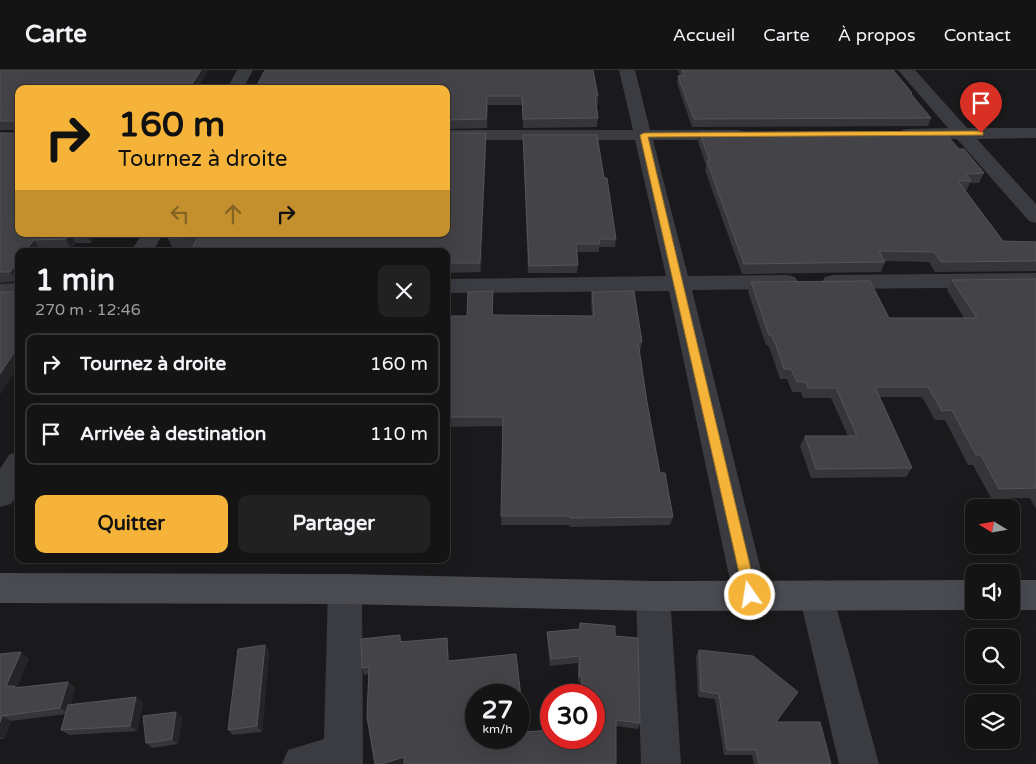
<!DOCTYPE html>
<html lang="fr">
<head>
<meta charset="utf-8">
<style>
  body { margin:0; font-family:"Varela Round",sans-serif; background:#212122; color:#f1f3f6; height:100vh; display:flex; flex-direction:column; font-size:19px; white-space:nowrap }
  * { box-sizing:border-box; margin:0 }
  p { font-size:16px; color:#9d9ea0 }
  .icon { flex:none; width:28px; height:28px; fill:none; stroke:currentColor; stroke-width:2; stroke-linecap:round; stroke-linejoin:round }
  .map { position:relative; flex:1; overflow:hidden }
  .side { position:absolute; left:15px; top:178px; width:435px; height:315px; display:flex; flex-direction:column; background:#141415; border-radius:10px; box-shadow:0 5px 20px #0002,0 0 0 1px #333334 }
  .side>* { flex:none }
  .guide { position:absolute; left:15px; top:15px; width:435px; height:152px; border-radius:10px; box-shadow:0 5px 20px #0002,0 0 0 1px #333334; background:#f5b439; color:#111; overflow:hidden }
  .needle { width:32px; rotate:281deg }
  .tools { position:absolute; left:965px; top:429px; display:grid; gap:10px }
  .tools a { display:grid; place-items:center; width:55px; height:55px; border-radius:10px; background:#141415; box-shadow:0 5px 20px #0002,0 0 0 1px #333334; font-size:25px }
  .speed { position:absolute; left:465px; top:614px; display:flex; gap:10px; font-size:25px; font-weight:700; text-align:center }
  .speed>* { display:grid; place-content:center; width:65px; height:65px; border-radius:50%; background:#141415; box-shadow:0 5px 20px #0002,0 0 0 1px #333334; line-height:1 }
  .speed small { font-size:12px; font-weight:400 }
  .speed .limit { border:8px solid #d22; background:#fff; color:#111 }
  .pin { position:absolute; display:grid; place-items:center; width:42px; height:42px; color:#fff; margin:-51px -21px; border-radius:50% 50% 50% 0; rotate:-45deg; box-shadow:0 0 5px #0007 }
  .pin .icon { rotate:45deg }
  .me { position:absolute; width:55px; margin:-28px; rotate:347deg; stroke-linejoin:round; filter:drop-shadow(0 0 4px #0008) }
  .turn { display:flex; align-items:center; gap:18px; height:105px; padding:0 20px; font-size:22px }
  .turn .icon { width:65px; height:65px; stroke-width:2.5 }
  .turn b { display:block; font-size:35px; line-height:42px }
  .lanes { display:flex; align-items:center; height:48px; padding:0 20px; background:#0003; justify-content:center; gap:25px; direction:ltr }
  .lanes .off { opacity:.35 }
  .round { display:grid; place-items:center; flex:none; width:52px; height:52px; border-radius:10px; background:#212122 }
  .overview { display:flex; align-items:center; justify-content:space-between; height:85px; padding:0 20px }
  h1 { font-size:30px; font-weight:700; line-height:38px }
  .cta { display:flex; gap:10px; margin-top:auto; padding:10px 20px }
  .cta a { flex:1; height:58px; border-radius:10px; background:#f5b439; color:#111; font-size:20px; font-weight:700; line-height:58px; text-align:center }
  .cta a+a { background:#212122; color:#f1f3f6 }
  ul { padding:0; list-style:none }
  li { display:flex; align-items:center; gap:15px; height:62px; margin:0 10px 8px; padding:0 10px; border:2px solid #333334; border-radius:10px }
  li div { flex:1 }
  li b { display:block; font-size:19px }
  li em { font-style:normal }
  header { display:flex; align-items:center; gap:30px; box-sizing:border-box; height:70px; padding:0 25px; background:#141415; border-bottom:1px solid #333334 }
  header strong { font-size:24px }
  nav { display:flex; gap:28px; margin-inline-start:auto; font-size:18px }
  .map>svg:first-child { display:block }
  .lines { fill:none; stroke-linecap:round; stroke-linejoin:round }
  .street { fill:#3b3c41; fill-rule:evenodd }
  .secondary { fill:#494b51; fill-rule:evenodd }
  .wall { fill:#36363a; fill-rule:evenodd }
  .shaded-wall { fill:#252528 }
  .building { fill:#434348; stroke:#53555a; fill-rule:evenodd }
  .route { fill:#f5b439; stroke:#9f7525 }
</style>
</head>
<body>
<header>
<strong>Carte</strong>
<nav><a>Accueil</a><a>Carte</a><a>À propos</a><a>Contact</a></nav>
</header>
<div class="map">
<svg width="1036" height="694" viewBox="0 0 1036 694">
  <rect width="100%" height="100%" fill="#1a1a1c"/>
  <g class="lines">
    <g class="street">
      <polygon points="237,0 253,0 243,19 227,19"/>
      <polygon points="619,0 635,0 650,60 737,60 743,61 746,65 743,69 737,70 653,70 688,206 787,205 795,207 798,212 795,217 787,219 692,220 767,525 762,536 750,540 738,536 733,525 669,221 446,223 446,209 666,206 635,70 446,70 446,60 633,60"/>
      <polygon points="898,0 915,0 967,58 1036,58 1036,68 977,69 1036,134 1036,153 1029,151 957,69 902,68 899,64 902,60 908,59 948,58"/>
      <polygon points="142,164 163,164 153,181 131,181"/>
      <polygon points="1036,203 1036,217 833,219 825,217 822,212 825,207 833,205"/>
      <polygon points="19,213 19,227 0,228 0,214"/>
      <polygon points="19,381 19,420 11,434 0,437 0,399 9,385"/>
      <polygon points="345,504 357,508 362,519 363,694 282,694 288,680 324,669 328,519 333,508"/>
      <polygon points="816,510 828,514 833,525 879,694 839,694 799,525 804,514"/>
      <polygon points="653,511 665,515 670,526 681,694 641,694 636,526 641,515"/>
    </g>
    <g class="secondary">
      <polygon points="0,503 345,504 653,511 974,510 975,540 653,541 345,534 0,533"/>
      <polygon points="1011,510 1036,510 1036,540 1010,540"/>
    </g>
  </g>
  <g class="wall">
    <polygon points="0,0 19,19 19,164 104,164 97,164 91,173 76,173 71,179 40,179 19,181 19,208 17,211 0,213 0,63 15,63 15,60 0,60"/>
    <polygon points="678,0 893,0 912,23 911,25 931,48 928,56 692,57 677,13 678,6 680,6"/>
    <polygon points="446,19 598,26 598,35 596,35 598,48 597,57 523,58 522,35 488,35 487,58 446,59"/>
    <polygon points="699,62 959,79 984,103 979,113 970,113 966,121 965,121 1003,171 1036,172 1036,201 935,202 929,192 884,191 885,192 881,202 742,204 705,100 706,95 698,72"/>
    <polygon points="486,72 481,202 446,203 446,181 194,181 192,179 193,177 172,177 168,168"/>
    <polygon points="523,72 604,108 616,169 615,177 599,177 599,182 577,182 578,195 577,203 528,203"/>
    <polygon points="1036,209 1036,439 1030,428 991,428 973,395 968,395 945,350 935,350 922,327 879,327 912,398 906,407 811,408 800,376 805,366 848,366 831,328 803,328 801,322 792,322 787,309 780,309 772,285 768,275 766,275 748,222 751,212 889,248 964,248 947,220 952,210"/>
    <polygon points="493,221 493,245 592,246 591,231 592,222 642,272 640,282 639,282 647,332 660,403 673,447 670,455 570,457 569,455 501,455 503,356 446,357 446,246 467,246"/>
    <path d="M580,553L615,556V566L638,568L640,653L638,659L616,656V694H404V693L401,694H375L367,647L369,604L364,605L362,598L361,569L400,565L402,572L447,568L448,575L449,591L516,584L525,662L551,660V668H594V625H580L581,613L578,612V593L550,596L547,569V562L579,559ZM476,625H519V668H476Z"/>
    <polygon points="265,575 269,582 262,662 233,665 228,660"/>
    <polygon points="699,580 776,652 831,694 754,694 752,685 724,685 715,629 698,627 696,586"/>
    <polygon points="0,584 29,588 17,617 18,618 68,612 75,617 71,634 136,627 143,633 137,661 69,665 61,660 66,644 11,651 4,669 0,669"/>
    <polygon points="182,647 178,674 152,678 146,673"/>
  </g>
  <g class="shaded-wall">
    <polygon points="201,0 209,0 197,19 189,19"/>
    <polygon points="486,63 486,72 481,202 480,193"/>
    <polygon points="70,164 76,173 71,179 66,169"/>
    <polygon points="86,164 97,164 91,173"/>
    <polygon points="34,170 40,179 38,181 25,181"/>
    <polygon points="19,190 19,208 17,211 10,202"/>
    <polygon points="19,275 19,296 0,325 0,304"/>
    <polygon points="447,568 448,575 449,597 448,591"/>
    <polygon points="265,575 269,582 262,662 257,656"/>
    <polygon points="21,582 29,588 17,617 23,622 6,616"/>
    <polygon points="68,612 75,617 68,644 60,638"/>
    <polygon points="136,627 143,633 137,661 130,656"/>
    <polygon points="176,642 182,647 178,674 172,669"/>
    <polygon points="2,646 11,651 4,669 0,667 0,652"/>
    <polygon points="404,687 407,692 401,694 382,694"/>
  </g>
  <g class="building">
    <polygon points="0,0 201,0 189,19 19,19 19,164 70,164 66,169 34,170 25,181 19,181 19,190 10,202 0,202 0,63 15,63 15,51 0,51"/>
    <polygon points="265,0 593,0 598,26 595,26 598,48 523,49 522,26 487,26 486,49 446,50 446,19 255,19"/>
    <polygon points="682,0 893,0 912,23 911,24 931,48 694,49 678,6 684,6"/>
    <polygon points="699,62 944,62 959,79 964,79 984,103 966,104 971,111 958,111 1003,171 1036,172 1036,191 941,192 934,182 879,181 885,192 744,194 707,91 710,91"/>
    <polygon points="446,63 486,63 480,193 446,193 446,181 208,181 209,179 192,179 198,167 168,168 170,164 446,164"/>
    <polygon points="523,65 597,65 604,108 607,108 616,169 599,169 600,174 576,174 578,195 529,196"/>
    <polygon points="1036,209 1036,418 999,419 981,385 976,385 952,340 942,341 928,317 875,317 912,398 816,399 805,366 857,366 836,318 808,318 806,312 797,312 791,299 784,299 776,275 771,265 769,265 751,212 870,211 889,248 977,248 952,210"/>
    <polygon points="493,221 492,245 594,246 592,222 634,221 642,272 638,272 647,332 660,403 665,403 673,447 570,448 570,446 501,446 503,347 446,347 446,246 467,246 468,222"/>
    <polygon points="0,222 19,222 19,275 0,304"/>
    <path d="M580,553L615,556V566L638,568L640,653L616,650V694H404V687L382,694H375L367,647L369,597L362,598L361,569L400,565V572L447,568L448,591L516,584L525,662L551,660V668H594V625H581L582,606H579L580,586L551,589L547,562L580,559ZM476,625H519V668H476Z"/>
    <polygon points="265,575 257,656 228,660 238,579"/>
    <polygon points="699,580 753,586 798,622 776,652 820,652 831,694 759,694 756,680 727,680 719,624 701,621"/>
    <polygon points="21,582 6,616 15,616 14,618 68,612 60,638 2,646 0,652 0,584"/>
    <polygon points="136,627 130,656 61,660 68,635"/>
    <polygon points="176,642 172,669 146,673 143,646"/>
  </g>
  <polygon class="route" points="981,61 983,62 983,65 648,67 757,525 755,529 750,531 745,529 640,65 644,63"/>
</svg>
<div class="tools">
<a><svg class="needle" viewBox="-14 -14 28 28"><path d="M0-13l5 13h-10z" fill="#e53935"/><path d="M0 13l5-13h-10z" fill="#9d9ea0"/></svg></a>
<a><svg class="icon" aria-label="sound" viewBox="0 0 24 24"><path d="M4 9h4l5-4v14l-5-4H4zM17 9q2 3 0 6"/></svg></a>
<a><svg class="icon" aria-label="search" viewBox="0 0 24 24"><circle cx="10" cy="10" r="6"/><path d="M15 15l6 6"/></svg></a>
<a><svg class="icon" aria-label="layers" viewBox="0 0 24 24"><path d="M12 4l9 5-9 5-9-5zM3 14l9 5 9-5"/></svg></a>
</div>
<div class="speed"><div>27<small>km/h</small></div><div class="limit">30</div></div>
<div class="pin" style="left:981px;top:63px;background:#d93025"><svg class="icon" aria-label="arrive" viewBox="0 0 24 24"><path d="M6 21V4h12l-3 4 3 4H6"/></svg></div>
<svg class="me" style="left:750px;top:525px" viewBox="-20 -20 40 40"><circle r="17" fill="#f5b439" stroke="#fff" stroke-width="3"/><path d="M0-11L8 9 0 5-8 9z" fill="#fff"/></svg>
<div class="guide">
<div class="turn"><svg class="icon" aria-label="right" viewBox="0 0 24 24"><path d="M7 20v-9h11M14 6l5 5-5 5"/></svg><div><b>160 m</b>Tournez à droite</div></div>
<div class="lanes"><svg class="icon off" aria-label="left" viewBox="0 0 24 24"><path d="M17 20v-9H6M10 6l-5 5 5 5"/></svg><svg class="icon off" aria-label="ahead" viewBox="0 0 24 24"><path d="M12 20V5M6 11l6-6 6 6"/></svg><svg class="icon" aria-label="right" viewBox="0 0 24 24"><path d="M7 20v-9h11M14 6l5 5-5 5"/></svg></div>
</div>
<section class="side">
<div class="overview"><div><h1>1 min</h1><p>270 m · 12:46</p></div><a class="round"><svg class="icon" aria-label="close" viewBox="0 0 24 24"><path d="M6 6l12 12M18 6L6 18"/></svg></a></div>
<ul>
<li><svg class="icon" aria-label="right" viewBox="0 0 24 24"><path d="M7 20v-9h11M14 6l5 5-5 5"/></svg><div><b>Tournez à droite</b></div><em>160 m</em></li>
<li><svg class="icon" aria-label="arrive" viewBox="0 0 24 24"><path d="M6 21V4h12l-3 4 3 4H6"/></svg><div><b>Arrivée à destination</b></div><em>110 m</em></li>
</ul>
<div class="cta"><a>Quitter</a><a>Partager</a></div>
</section>
</div>
</body>
</html>
